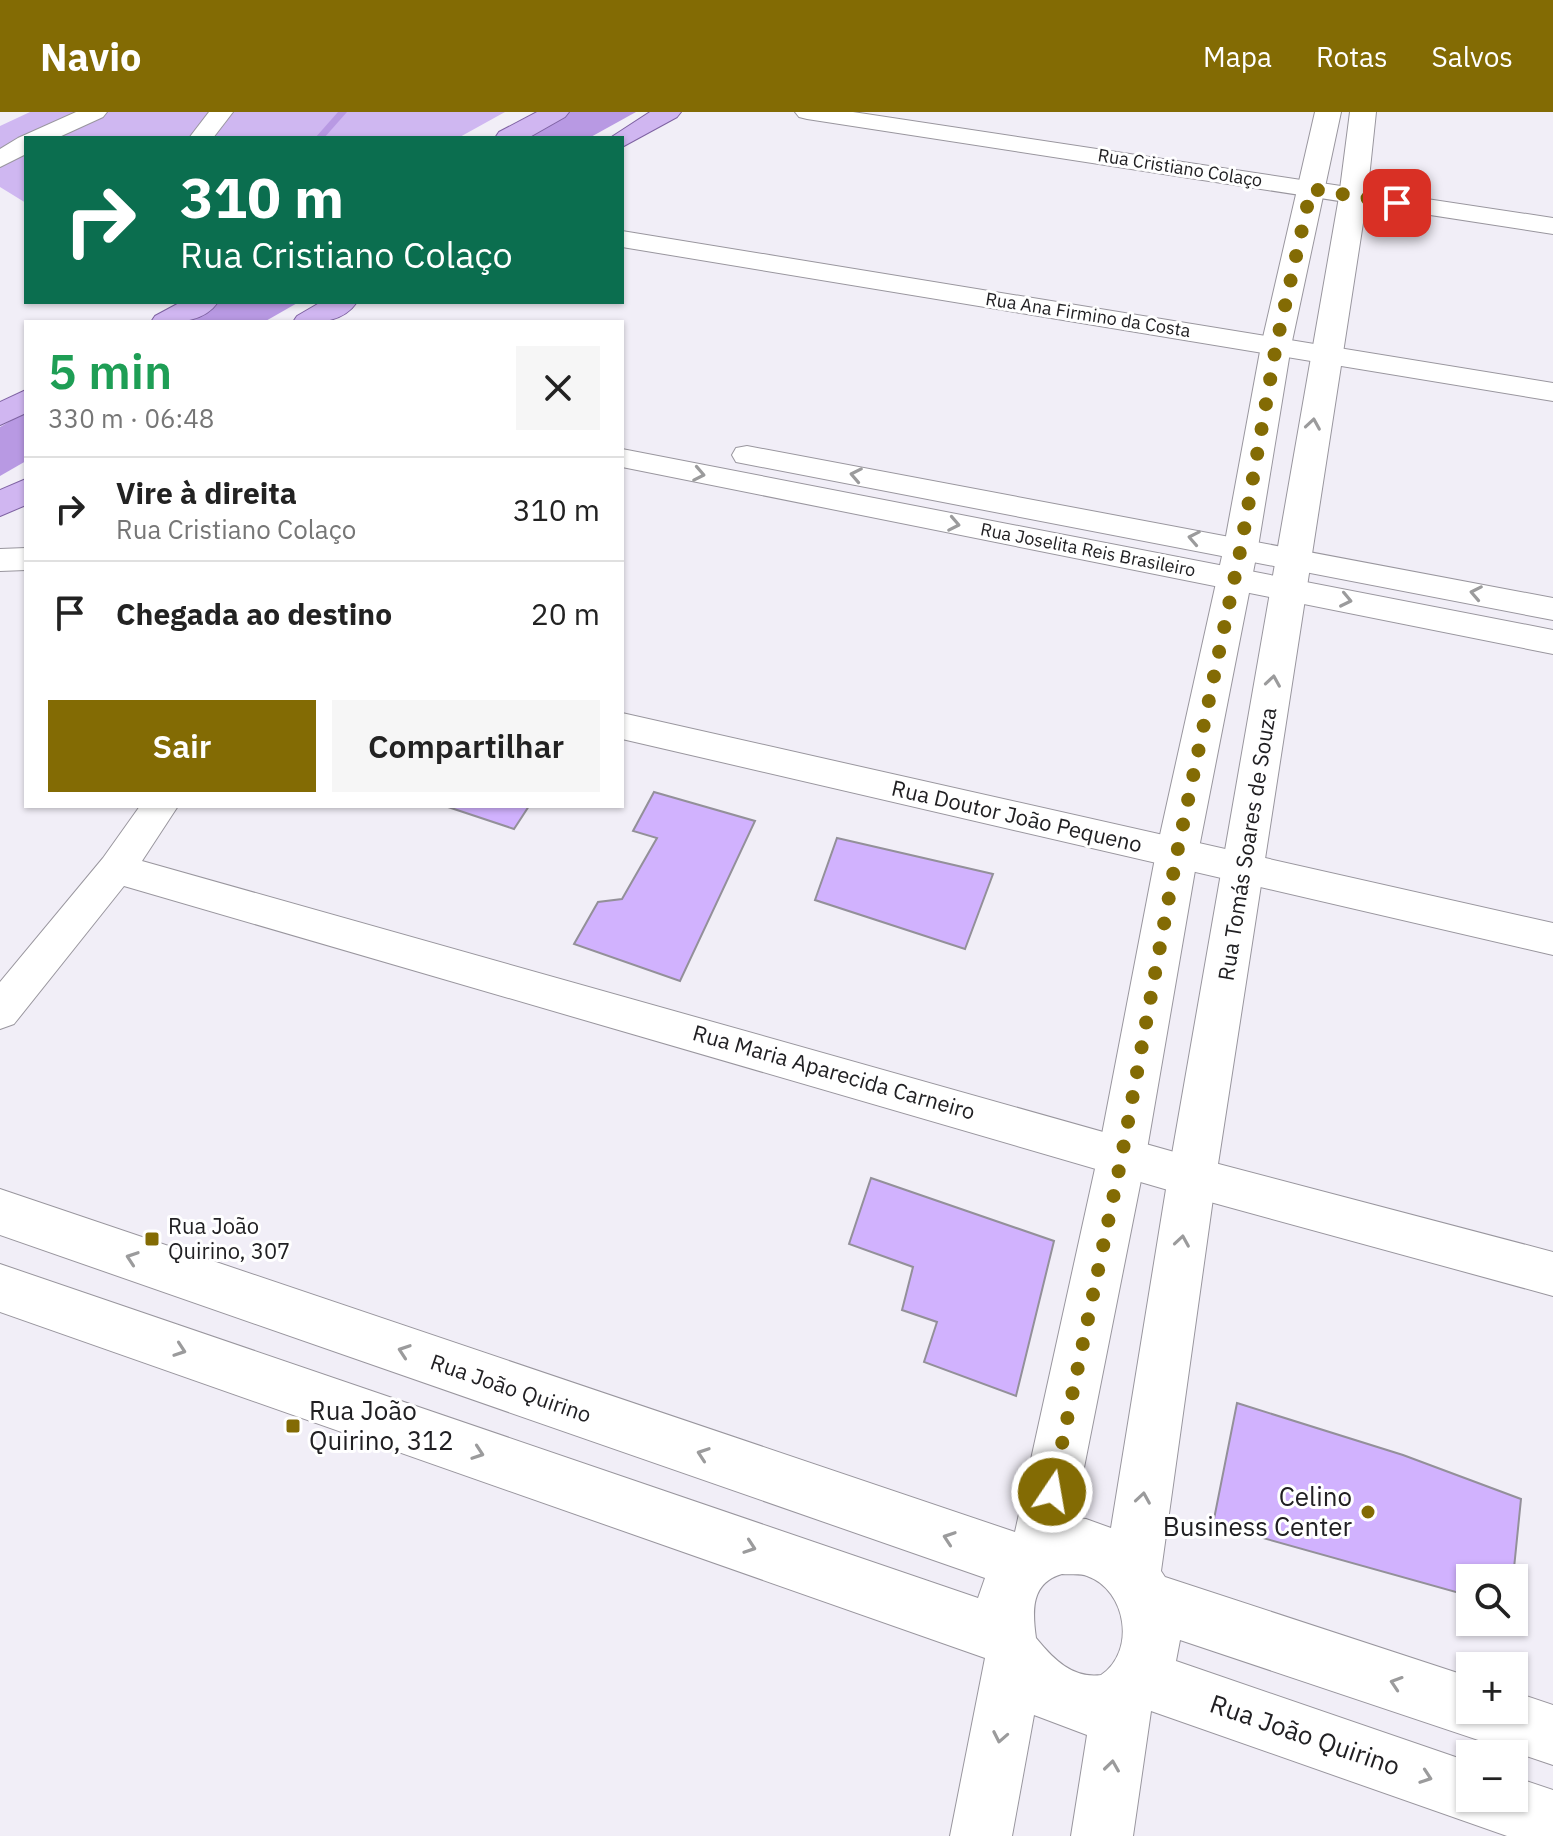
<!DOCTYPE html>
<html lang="pt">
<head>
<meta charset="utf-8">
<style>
  body { margin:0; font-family:"IBM Plex Sans",sans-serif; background:#f6f6f6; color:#222; height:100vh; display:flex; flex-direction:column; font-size:30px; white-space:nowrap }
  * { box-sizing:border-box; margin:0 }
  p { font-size:26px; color:#767676 }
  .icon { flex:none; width:44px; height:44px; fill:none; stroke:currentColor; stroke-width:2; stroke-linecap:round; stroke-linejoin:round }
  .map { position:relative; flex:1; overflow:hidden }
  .sheet { position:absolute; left:24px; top:208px; width:600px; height:488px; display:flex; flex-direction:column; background:#fff; border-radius:0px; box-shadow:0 2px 6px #0004 }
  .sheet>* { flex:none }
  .guide { position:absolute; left:24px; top:24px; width:600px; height:168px; border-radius:0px; box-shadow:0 2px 6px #0004; background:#0b6e4f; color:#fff; overflow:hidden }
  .controls { position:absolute; left:1456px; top:1452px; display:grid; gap:16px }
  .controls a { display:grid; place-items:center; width:72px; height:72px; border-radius:0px; background:#fff; box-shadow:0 2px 6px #0004; font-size:40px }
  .pin { position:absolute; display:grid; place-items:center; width:68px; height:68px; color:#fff; margin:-34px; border-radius:16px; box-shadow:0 4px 12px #0006 }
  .me { position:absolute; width:88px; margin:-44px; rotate:12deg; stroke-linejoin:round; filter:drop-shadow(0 0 6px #0008) }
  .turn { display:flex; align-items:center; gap:28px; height:168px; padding:0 24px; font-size:36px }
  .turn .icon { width:104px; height:104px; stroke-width:2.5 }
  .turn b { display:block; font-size:56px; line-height:68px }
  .round { display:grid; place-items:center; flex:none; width:84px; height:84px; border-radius:0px; background:#f6f6f6 }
  .summary { display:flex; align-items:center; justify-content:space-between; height:136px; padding:0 24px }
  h1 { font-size:48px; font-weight:600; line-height:60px; color:#1e9e55 }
  .button { display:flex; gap:16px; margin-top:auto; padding:16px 24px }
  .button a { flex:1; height:92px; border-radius:0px; background:#836b04; color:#fff; font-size:32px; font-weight:600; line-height:92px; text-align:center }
  .button a+a { background:#f6f6f6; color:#222 }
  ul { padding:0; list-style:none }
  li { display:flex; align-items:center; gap:24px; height:104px; padding:0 24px; border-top:2px solid #e0e0e0 }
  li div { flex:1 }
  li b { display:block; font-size:30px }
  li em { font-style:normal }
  header { display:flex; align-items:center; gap:48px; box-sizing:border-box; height:112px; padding:0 40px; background:#836b04; color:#fff }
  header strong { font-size:38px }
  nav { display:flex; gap:44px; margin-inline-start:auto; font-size:28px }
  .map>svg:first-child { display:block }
  .green { fill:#cfb7f1 }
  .water { fill:#b899e3 }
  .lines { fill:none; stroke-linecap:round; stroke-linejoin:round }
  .stream { fill:#b899e3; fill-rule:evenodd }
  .building { fill:#d1b2fe; stroke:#939099; stroke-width:2 }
  .street-casing { stroke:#99969e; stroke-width:2 }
  .secondary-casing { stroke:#99969e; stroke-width:2 }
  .primary-casing { stroke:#7e62a2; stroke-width:2 }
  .street { fill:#fff; fill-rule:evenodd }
  .secondary { fill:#fff; fill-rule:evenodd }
  .primary { fill:#d0b6f1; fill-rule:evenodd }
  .oneway { stroke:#9b9b9c }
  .route { stroke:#836b04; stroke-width:14; stroke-dasharray:0 25.2 }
  .poi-dot { fill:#836b04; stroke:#fff; stroke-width:3 }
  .labels { text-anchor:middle; stroke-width:6; stroke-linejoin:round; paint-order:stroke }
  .far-street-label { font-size:18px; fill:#212023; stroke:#fff }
  .street-label { font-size:22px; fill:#212023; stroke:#fff }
  .poi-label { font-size:22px; fill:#212023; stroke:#fff; text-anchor:start }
  .near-poi-label { font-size:26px; fill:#212023; stroke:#fff; text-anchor:start }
  .near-street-label { font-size:26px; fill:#212023; stroke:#fff }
</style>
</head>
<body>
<header>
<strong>Navio</strong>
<nav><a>Mapa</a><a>Rotas</a><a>Salvos</a></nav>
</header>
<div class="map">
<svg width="1553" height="1724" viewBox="0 0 1553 1724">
  <rect width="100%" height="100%" fill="#f1eef7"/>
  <polygon class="green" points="30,0 505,0 458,26 26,26 26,91 0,75 0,14"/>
  <g class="water">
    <polygon points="567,0 636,0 589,26 519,26"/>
    <polygon points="217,190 299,190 264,210 180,210"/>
    <polygon points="26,300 26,349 0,364 0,315"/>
  </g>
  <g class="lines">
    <polygon class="stream" points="338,0 347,0 324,26 315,26"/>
  </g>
  <g class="building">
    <polygon points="654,680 755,709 680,869 574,832 598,790 622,787 657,726 633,719"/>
    <polygon points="445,694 529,694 514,717"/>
    <polygon points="837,726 993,762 965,837 815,788"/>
    <polygon points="871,1066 1054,1129 1016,1284 924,1250 937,1210 902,1198 913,1155 849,1132"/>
    <polygon points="1237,1291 1403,1343 1521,1387 1513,1466 1470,1466 1470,1484 1213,1412"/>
  </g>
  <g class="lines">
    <g class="street-casing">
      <g id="street">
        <polygon points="76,0 107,0 103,5 57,26 26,26 26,42 0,55 0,37 18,26"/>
        <polygon points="209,0 233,0 213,26 189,26"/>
        <polygon points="795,0 853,0 1553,106 1553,122 807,7 799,5"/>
        <polygon points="622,119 1553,271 1553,289 622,135"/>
        <polygon points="747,334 1553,486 1553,508 736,350 732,343 736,336"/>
        <polygon points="622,337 1553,518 1553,542 622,355"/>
        <polygon points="26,436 26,458 0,459 0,437"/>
        <polygon points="622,601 1553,811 1553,843 622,627"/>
        <polygon points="140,694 178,694 142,749 1192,1045 1553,1140 1553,1184 1192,1085 124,774 14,912 0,917 0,870 103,746"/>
      </g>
    </g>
    <g class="secondary-casing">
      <path id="secondary" d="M1315,0H1341L1291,234L1258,435L1198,741L1146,1043L1074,1406L1086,1407L1111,1416L1168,1065L1339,85L1350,0H1376L1367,85L1216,1065L1161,1459L1165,1465L1470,1565V1598H1514V1580L1553,1593V1653L1180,1528L1176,1549L1470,1650V1686H1514V1665L1553,1678V1724H1507L1151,1599L1133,1724H1071L1087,1623L1034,1603L1012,1724H950L985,1546L0,1200V1152L978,1486L985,1466L0,1123V1077L1015,1420L1098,1043L1156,741L1224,435L1261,234ZM1062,1462C1070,1463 1080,1461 1087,1464C1127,1478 1136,1540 1101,1563C1073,1567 1053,1547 1036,1526C1032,1498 1031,1471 1062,1462Z"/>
    </g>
    <g class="primary-casing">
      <g id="primary">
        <polygon points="537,0 569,0 565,5 528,26 495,26 499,20"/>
        <polygon points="650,0 681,0 677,5 622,35 622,26 610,26"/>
        <path d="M181,190H218C203,212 175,210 151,210L155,204Z"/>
        <path d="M321,190H357C342,212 317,210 293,210L297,204Z"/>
        <polygon points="26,278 26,301 0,313 0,290"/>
        <polygon points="26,367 26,393 0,404 0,378"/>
      </g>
    </g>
    <use href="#street" class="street"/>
    <use href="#secondary" class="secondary"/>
    <use href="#primary" class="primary"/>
  </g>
  <defs><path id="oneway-chevron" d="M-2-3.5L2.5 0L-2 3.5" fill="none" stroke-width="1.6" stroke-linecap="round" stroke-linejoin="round" transform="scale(2)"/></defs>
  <g class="oneway">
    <use href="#oneway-chevron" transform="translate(1313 312) rotate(-81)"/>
    <use href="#oneway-chevron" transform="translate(699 362) rotate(11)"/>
    <use href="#oneway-chevron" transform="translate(856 363) rotate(-169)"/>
    <use href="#oneway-chevron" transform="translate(954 412) rotate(11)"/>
    <use href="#oneway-chevron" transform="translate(1194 426) rotate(-169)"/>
    <use href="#oneway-chevron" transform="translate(1476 481) rotate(-169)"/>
    <use href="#oneway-chevron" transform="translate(1346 488) rotate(12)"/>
    <use href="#oneway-chevron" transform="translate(1273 569) rotate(-81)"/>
    <use href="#oneway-chevron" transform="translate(1182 1129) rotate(-81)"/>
    <use href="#oneway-chevron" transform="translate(132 1146) rotate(-161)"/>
    <use href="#oneway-chevron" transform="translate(180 1238) rotate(19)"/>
    <use href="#oneway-chevron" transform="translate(404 1239) rotate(-161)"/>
    <use href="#oneway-chevron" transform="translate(478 1341) rotate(19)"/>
    <use href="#oneway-chevron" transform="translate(703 1342) rotate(-161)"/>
    <use href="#oneway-chevron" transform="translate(1143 1386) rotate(-81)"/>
    <use href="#oneway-chevron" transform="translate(949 1426) rotate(-161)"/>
    <use href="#oneway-chevron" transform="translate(750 1435) rotate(19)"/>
    <use href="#oneway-chevron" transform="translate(1396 1571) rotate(-162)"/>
    <use href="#oneway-chevron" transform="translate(1000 1625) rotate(101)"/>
    <use href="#oneway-chevron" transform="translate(1112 1654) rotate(-82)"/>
    <use href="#oneway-chevron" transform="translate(1426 1665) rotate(19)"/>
  </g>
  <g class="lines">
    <polyline class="route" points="1052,1380 1122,1043 1177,741 1241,435 1276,234 1311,77 1397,91"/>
  </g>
  <g class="poi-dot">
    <rect x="144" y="1119" width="16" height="16" rx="4"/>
    <rect x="285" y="1306" width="16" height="16" rx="4"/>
    <circle cx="1368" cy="1400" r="8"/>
  </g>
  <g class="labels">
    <g class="far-street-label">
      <text transform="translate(1180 56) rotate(9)" y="6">Rua Cristiano Colaço</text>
      <text transform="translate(1088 203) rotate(9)" y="6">Rua Ana Firmino da Costa</text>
      <text transform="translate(1088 438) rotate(11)" y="6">Rua Joselita Reis Brasileiro</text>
    </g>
    <g class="street-label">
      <text transform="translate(1017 704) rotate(13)" y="8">Rua Doutor João Pequeno</text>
      <text transform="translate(1247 732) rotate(-81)" y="8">Rua Tomás Soares de Souza</text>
      <text transform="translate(834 960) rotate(16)" y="8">Rua Maria Aparecida Carneiro</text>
      <text transform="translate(511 1276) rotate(19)" y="8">Rua João Quirino</text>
    </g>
    <g class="poi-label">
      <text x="168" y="1122">Rua João<tspan x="168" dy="25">Quirino, 307</tspan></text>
    </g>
    <g class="near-poi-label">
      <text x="309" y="1308">Rua João<tspan x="309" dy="30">Quirino, 312</tspan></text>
      <text x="1352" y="1394" text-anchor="end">Celino<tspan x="1352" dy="30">Business Center</tspan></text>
    </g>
    <g class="near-street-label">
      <text transform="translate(1305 1623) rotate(19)" y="9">Rua João Quirino</text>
    </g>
  </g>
</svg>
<div class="controls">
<a><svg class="icon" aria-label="search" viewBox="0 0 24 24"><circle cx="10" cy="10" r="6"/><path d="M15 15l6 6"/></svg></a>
<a>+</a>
<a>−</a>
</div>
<div class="pin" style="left:1397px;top:91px;background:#d93025"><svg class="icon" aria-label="arrive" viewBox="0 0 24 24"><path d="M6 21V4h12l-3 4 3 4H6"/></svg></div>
<svg class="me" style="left:1052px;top:1380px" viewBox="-20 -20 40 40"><circle r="17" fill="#836b04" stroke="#fff" stroke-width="3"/><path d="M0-11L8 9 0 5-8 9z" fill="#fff"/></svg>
<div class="guide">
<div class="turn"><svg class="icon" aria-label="right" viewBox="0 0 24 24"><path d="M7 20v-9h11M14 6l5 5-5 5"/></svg><div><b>310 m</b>Rua Cristiano Colaço</div></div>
</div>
<section class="sheet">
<div class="summary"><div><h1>5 min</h1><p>330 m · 06:48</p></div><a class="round"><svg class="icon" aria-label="close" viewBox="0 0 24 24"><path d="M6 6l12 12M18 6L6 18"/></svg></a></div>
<ul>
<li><svg class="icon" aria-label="right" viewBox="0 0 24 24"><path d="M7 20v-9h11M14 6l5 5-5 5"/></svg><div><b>Vire à direita</b><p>Rua Cristiano Colaço</p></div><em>310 m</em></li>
<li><svg class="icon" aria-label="arrive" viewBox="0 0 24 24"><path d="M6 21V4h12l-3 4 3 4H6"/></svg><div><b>Chegada ao destino</b></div><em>20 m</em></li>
</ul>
<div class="button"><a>Sair</a><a>Compartilhar</a></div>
</section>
</div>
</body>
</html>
